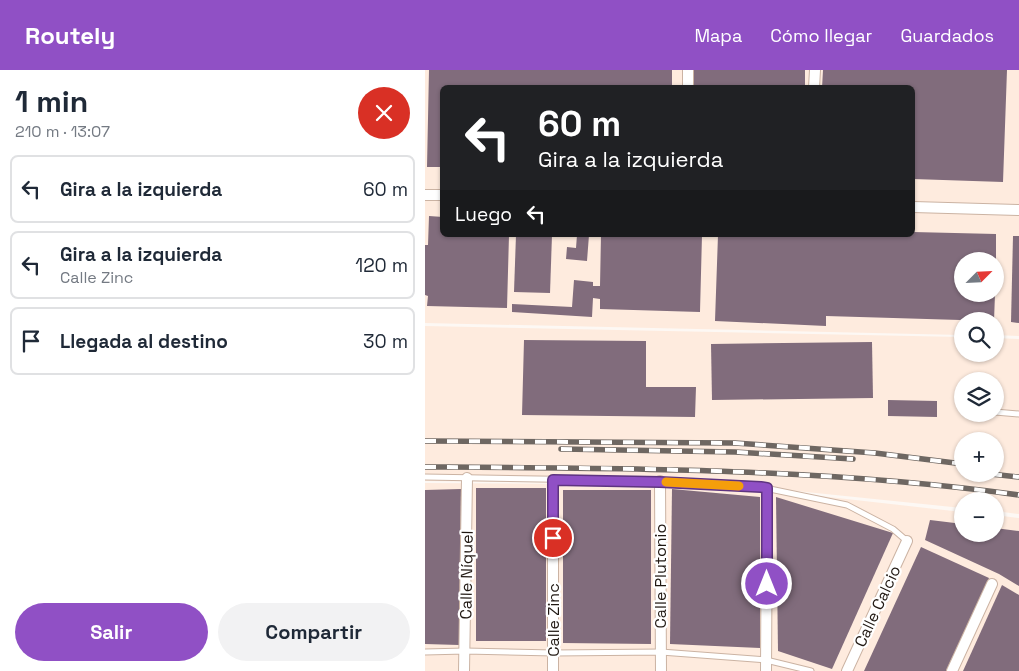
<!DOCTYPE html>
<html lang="es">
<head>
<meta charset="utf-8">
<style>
  body { margin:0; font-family:"Space Grotesk",sans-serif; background:#f2f2f3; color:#1f2937; height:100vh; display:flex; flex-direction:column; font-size:19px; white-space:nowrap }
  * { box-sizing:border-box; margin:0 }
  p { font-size:16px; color:#747a83 }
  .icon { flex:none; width:28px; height:28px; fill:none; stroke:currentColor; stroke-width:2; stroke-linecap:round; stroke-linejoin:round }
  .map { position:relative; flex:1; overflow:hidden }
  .side { display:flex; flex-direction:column; background:#fff; width:425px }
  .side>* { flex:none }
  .guide { position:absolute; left:15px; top:15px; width:475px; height:152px; border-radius:8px; box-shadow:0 1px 4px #0004; background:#202124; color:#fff; overflow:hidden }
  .needle { width:32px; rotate:66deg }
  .controls { position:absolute; left:529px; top:182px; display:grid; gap:10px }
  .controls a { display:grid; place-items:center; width:50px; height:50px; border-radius:50%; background:#fff; box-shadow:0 1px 4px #0004; font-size:25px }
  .pin { position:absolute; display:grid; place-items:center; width:42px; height:42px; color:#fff; margin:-21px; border:2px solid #fff; border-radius:50%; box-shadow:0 1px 5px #0007 }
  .me { position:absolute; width:55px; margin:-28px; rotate:0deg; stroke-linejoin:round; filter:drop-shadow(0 0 4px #0008) }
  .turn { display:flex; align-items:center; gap:18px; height:105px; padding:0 15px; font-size:22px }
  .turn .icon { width:65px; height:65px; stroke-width:2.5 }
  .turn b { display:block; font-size:35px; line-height:42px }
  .then { display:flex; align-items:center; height:48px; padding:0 15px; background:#0003; gap:10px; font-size:19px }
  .round { display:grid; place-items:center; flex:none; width:52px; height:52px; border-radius:26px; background:#f2f2f3 }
  .overview { display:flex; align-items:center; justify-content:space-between; height:85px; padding:0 15px }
  h1 { font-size:30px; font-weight:800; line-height:38px }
  .button { display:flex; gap:10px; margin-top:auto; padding:10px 15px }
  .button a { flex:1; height:58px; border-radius:30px; background:#9050c5; color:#fff; font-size:20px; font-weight:800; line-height:58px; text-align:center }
  .button a+a { background:#f2f2f3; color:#1f2937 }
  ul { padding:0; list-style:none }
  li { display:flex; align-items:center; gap:15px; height:68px; margin:0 10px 8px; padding:0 5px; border:2px solid #e0e1e3; border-radius:8px }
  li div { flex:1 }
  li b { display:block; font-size:19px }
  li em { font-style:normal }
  header { display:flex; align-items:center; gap:30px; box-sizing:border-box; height:70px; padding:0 25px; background:#9050c5; color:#fff }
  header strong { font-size:24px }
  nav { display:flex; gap:28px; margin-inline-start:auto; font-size:18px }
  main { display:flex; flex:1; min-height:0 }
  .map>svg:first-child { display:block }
  .built { fill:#feebde; fill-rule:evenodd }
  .building { fill:#816c7c }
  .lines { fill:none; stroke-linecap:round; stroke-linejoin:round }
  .service-casing { stroke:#cbb3a3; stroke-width:7 }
  .minor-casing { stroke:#cbb3a3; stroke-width:12 }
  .service { stroke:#fff; stroke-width:5 }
  .minor { stroke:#fff; stroke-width:10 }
  .rail-casing { stroke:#6e6762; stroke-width:5.5 }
  .rail { stroke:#fff; stroke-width:4; stroke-dasharray:11; stroke-linecap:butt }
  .route-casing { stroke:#5e3480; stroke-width:12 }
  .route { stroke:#9050c5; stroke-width:9 }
  .slow { stroke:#f59e0b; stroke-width:9 }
  .labels { text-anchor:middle; stroke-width:4.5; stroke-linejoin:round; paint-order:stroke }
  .street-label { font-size:16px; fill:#201812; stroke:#fff }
</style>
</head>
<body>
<header>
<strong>Routely</strong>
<nav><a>Mapa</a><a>Cómo llegar</a><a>Guardados</a></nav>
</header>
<main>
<section class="side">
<div class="overview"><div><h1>1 min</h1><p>210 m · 13:07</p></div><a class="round" style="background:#d93025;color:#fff"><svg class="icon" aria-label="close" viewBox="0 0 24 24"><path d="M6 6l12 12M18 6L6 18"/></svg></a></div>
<ul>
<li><svg class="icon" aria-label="left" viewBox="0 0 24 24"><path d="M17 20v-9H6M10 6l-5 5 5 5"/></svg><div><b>Gira a la izquierda</b></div><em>60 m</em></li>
<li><svg class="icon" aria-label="left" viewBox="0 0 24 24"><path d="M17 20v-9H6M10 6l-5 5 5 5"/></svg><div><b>Gira a la izquierda</b><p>Calle Zinc</p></div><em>120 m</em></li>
<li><svg class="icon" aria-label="arrive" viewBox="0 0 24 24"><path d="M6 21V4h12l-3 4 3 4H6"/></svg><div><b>Llegada al destino</b></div><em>30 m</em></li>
</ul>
<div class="button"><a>Salir</a><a>Compartir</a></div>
</section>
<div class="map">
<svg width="594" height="601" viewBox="0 0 594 601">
  <rect width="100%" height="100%" fill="#fdf8f4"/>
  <g class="built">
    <path d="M0,0H594V266L570,265V251H538L537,265L0,253ZM18,18H488V165H18ZM538,191H570V224H538Z"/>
    <path d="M0,256L537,267L538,284H570V268L594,269V444L570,441V431H538L537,438L302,414L0,411ZM538,311H570V344H538ZM538,371H570V404H538Z"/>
    <polygon points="0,413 296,415 537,442 538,464 570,464 570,445 594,448 594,601 0,601"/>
  </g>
  <g class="building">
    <polygon points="4,0 247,0 247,18 18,18 18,97 2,97"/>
    <rect x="268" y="0" width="112" height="18"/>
    <polygon points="398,0 582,0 578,112 488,109 488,18 397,18"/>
    <polygon points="4,146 18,147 18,165 84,165 82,238 2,236 3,226 0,225 0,175 3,175"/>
    <polygon points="488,162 571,164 571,191 538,191 538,224 570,224 569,251 401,246 401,256 290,251 293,165 488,165"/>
    <polygon points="91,165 127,165 125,223 89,222"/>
    <polygon points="152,165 164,165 162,191 141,189 142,177 151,178"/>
    <polygon points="176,165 277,165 275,242 175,239 175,229 168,228 167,247 87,242 87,234 147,237 149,210 168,212 168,216 175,216"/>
    <polygon points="588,166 594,166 594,253 586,252"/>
    <polygon points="99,270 221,271 221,317 271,317 270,347 97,345"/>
    <polygon points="447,272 448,328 287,330 286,274"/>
    <polygon points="463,330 512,331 512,347 463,346"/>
    <rect x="51" y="418" width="70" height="153"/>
    <polygon points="36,419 34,575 0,574 0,420"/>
    <polygon points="247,419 335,427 335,578 245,574"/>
    <polygon points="138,420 226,420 226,574 138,573"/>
    <polygon points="351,427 468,463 407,599 353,581"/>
    <polygon points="505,450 538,454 538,464 570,464 570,458 594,461 594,516 574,504 500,470"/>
    <polygon points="496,477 564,508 521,601 439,601"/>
    <polygon points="577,515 594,525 594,601 538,601"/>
  </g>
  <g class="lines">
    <g class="service-casing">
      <g id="service">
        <polyline points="570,342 594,344"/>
        <polyline points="0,407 235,411 335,417 422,435 468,459 482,471"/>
        <polyline points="0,582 40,581 129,583 236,582 341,590 386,601"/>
      </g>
    </g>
    <g class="minor-casing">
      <g id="minor">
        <polyline points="263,18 263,0"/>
        <polyline points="389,18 390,0"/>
        <polyline points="0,125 18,125"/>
        <polyline points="488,137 594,140"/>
        <polyline points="128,410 128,601"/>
        <polyline points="235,411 236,601"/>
        <polyline points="39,601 42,408"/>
        <polyline points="341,601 342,418"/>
        <polyline points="422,601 482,471"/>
        <polyline points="527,601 567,514"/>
      </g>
    </g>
    <use href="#service" class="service"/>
    <use href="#minor" class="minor"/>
    <g class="rail-casing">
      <g id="rail">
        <polyline points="0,371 310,373 450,383 538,394"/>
        <polyline points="136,379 310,382 428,389"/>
        <path d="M0,397C198,398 397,398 594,425"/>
        <polyline points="566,404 594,407"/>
      </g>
    </g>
    <use href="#rail" class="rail"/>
  </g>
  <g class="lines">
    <g class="route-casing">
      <polyline id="route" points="128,468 128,410 235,412 336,417 342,418 342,514"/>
    </g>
    <use href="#route" class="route"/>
    <polyline class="slow" points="241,412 314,416"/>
  </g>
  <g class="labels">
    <g class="street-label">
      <text transform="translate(41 505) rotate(-89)" y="6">Calle Níquel</text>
      <text transform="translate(235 506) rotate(-90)" y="6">Calle Plutonio</text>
      <text transform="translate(452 536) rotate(-65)" y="6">Calle Calcio</text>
      <text transform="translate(128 550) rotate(-90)" y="6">Calle Zinc</text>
    </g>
  </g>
</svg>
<div class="controls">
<a><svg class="needle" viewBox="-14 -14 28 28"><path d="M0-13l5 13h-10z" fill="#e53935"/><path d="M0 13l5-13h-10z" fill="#747a83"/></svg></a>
<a><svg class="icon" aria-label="search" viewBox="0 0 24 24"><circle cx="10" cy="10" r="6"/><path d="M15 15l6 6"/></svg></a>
<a><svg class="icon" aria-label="layers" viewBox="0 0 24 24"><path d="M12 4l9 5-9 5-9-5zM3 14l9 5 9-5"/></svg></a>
<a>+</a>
<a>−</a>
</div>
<div class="pin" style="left:128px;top:468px;background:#d93025"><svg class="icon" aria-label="arrive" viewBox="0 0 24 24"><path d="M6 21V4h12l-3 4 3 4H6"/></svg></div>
<svg class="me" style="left:342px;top:514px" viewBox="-20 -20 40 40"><circle r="17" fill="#9050c5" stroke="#fff" stroke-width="3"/><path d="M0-11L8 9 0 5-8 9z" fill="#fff"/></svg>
<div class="guide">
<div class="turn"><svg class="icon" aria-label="left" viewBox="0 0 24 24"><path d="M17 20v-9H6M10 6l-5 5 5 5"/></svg><div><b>60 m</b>Gira a la izquierda</div></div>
<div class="then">Luego<svg class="icon" aria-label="left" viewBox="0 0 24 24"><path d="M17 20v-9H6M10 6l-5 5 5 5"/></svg></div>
</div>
</div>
</main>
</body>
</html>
